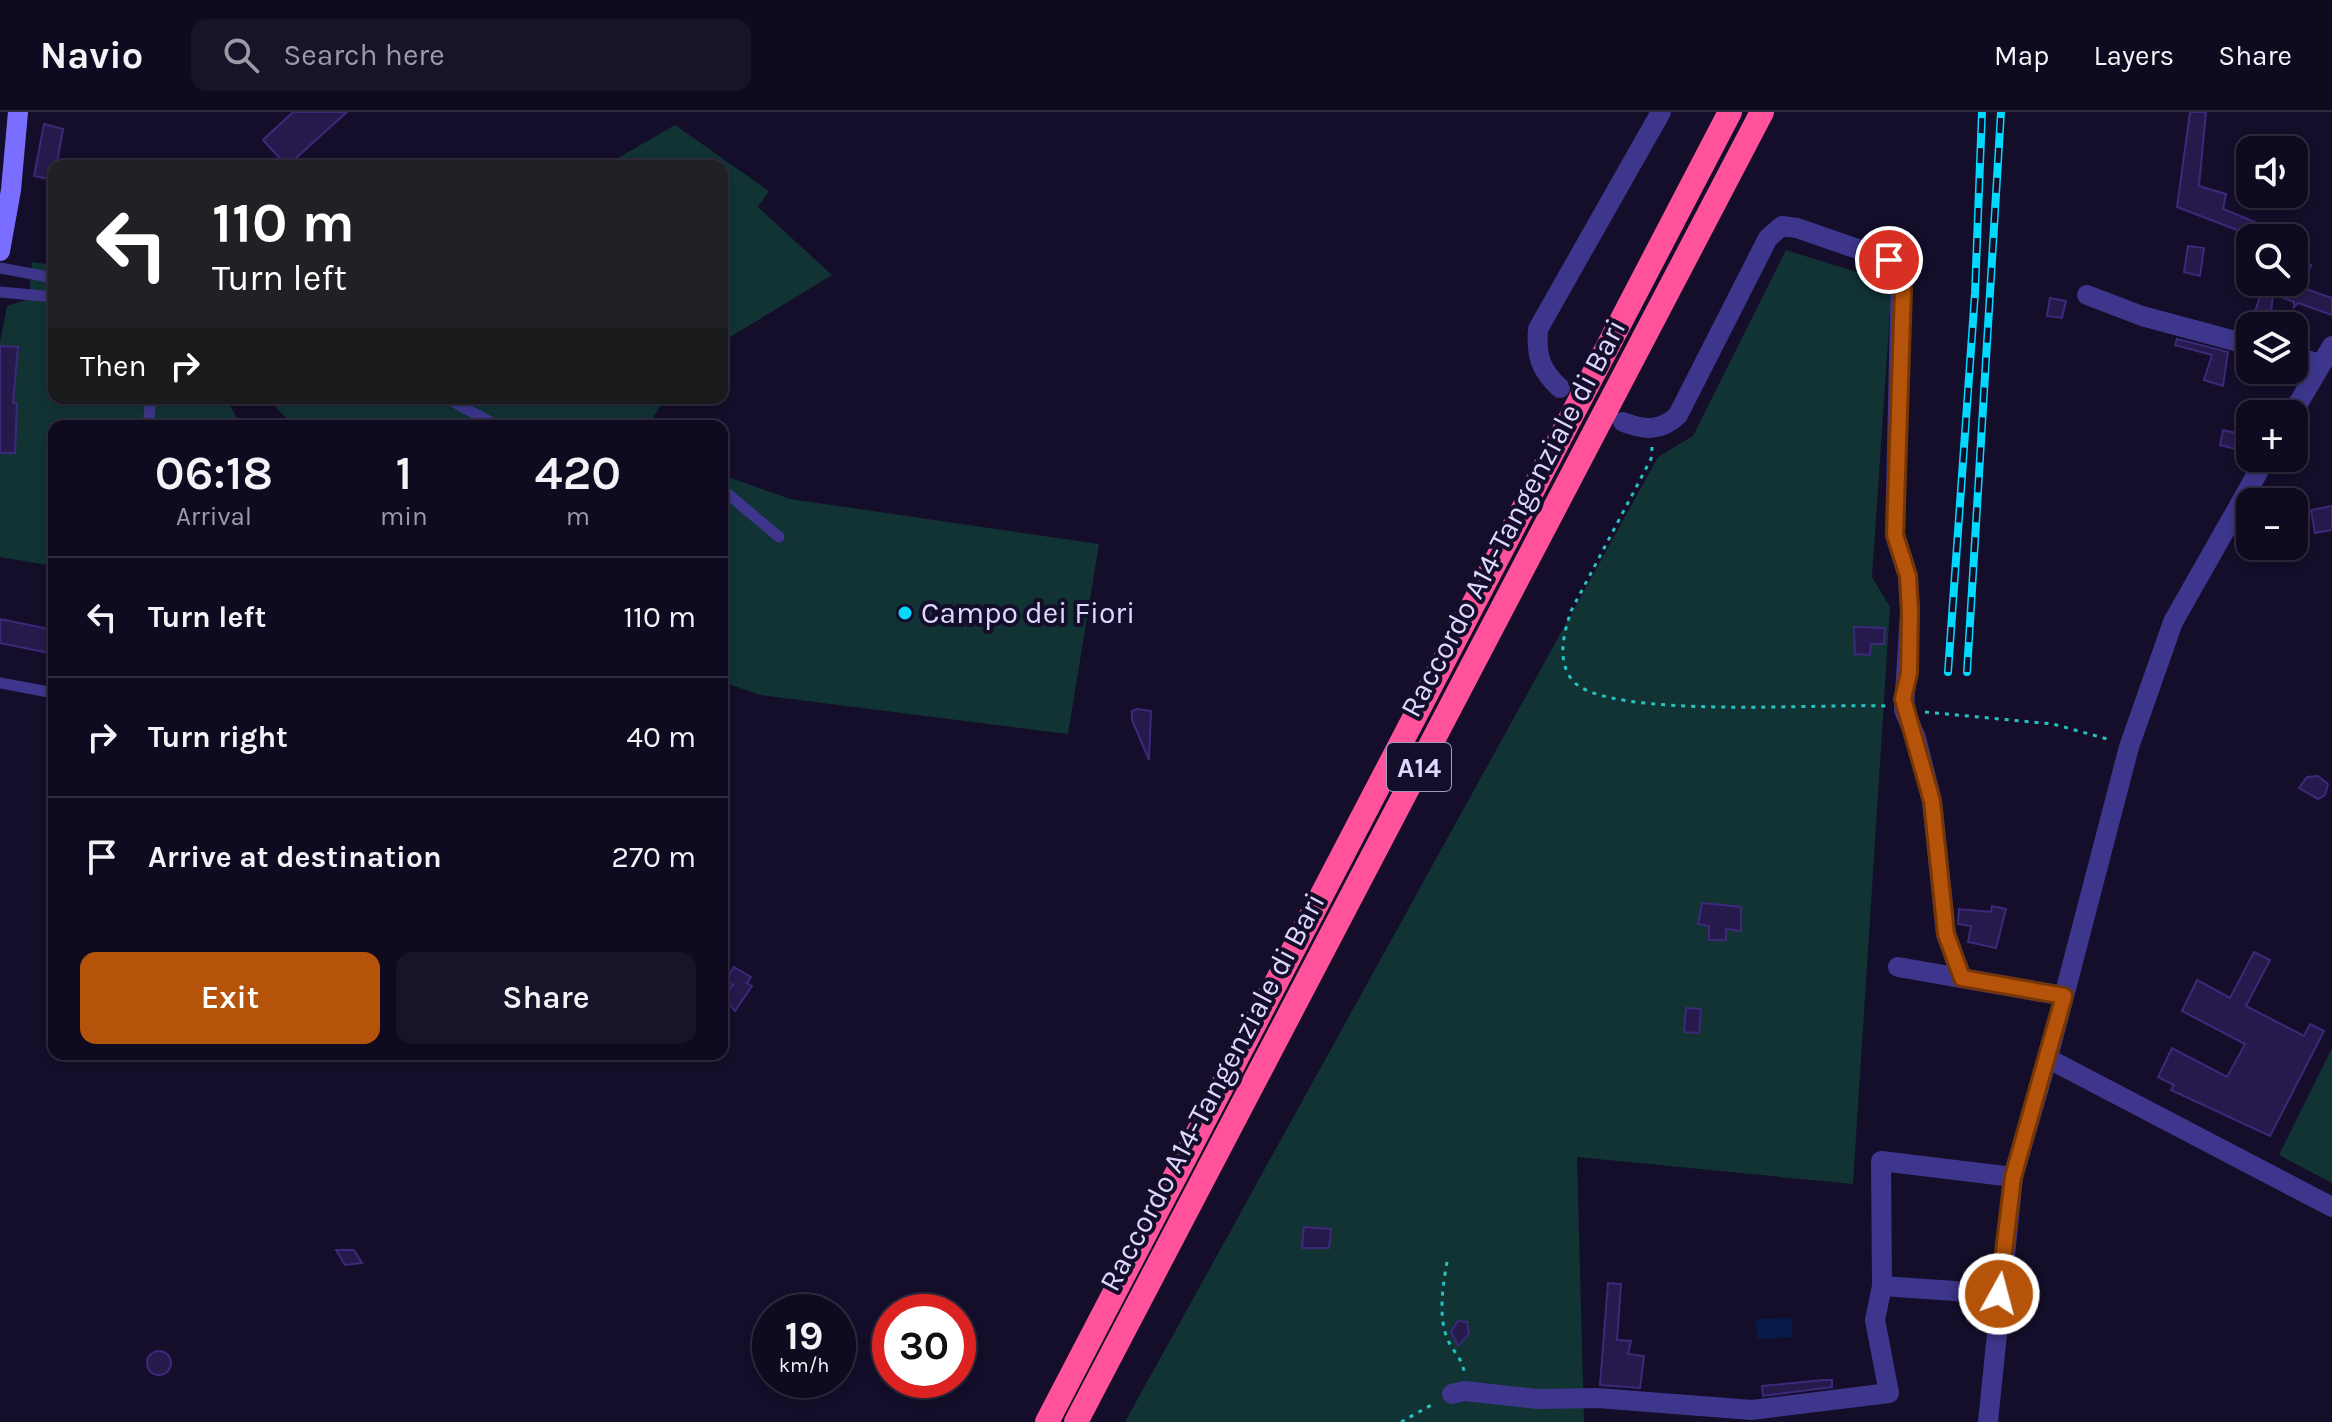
<!DOCTYPE html>
<html lang="en">
<head>
<meta charset="utf-8">
<style>
  body { margin:0; font-family:Karla,sans-serif; background:#181329; color:#f1f3f6; height:100vh; display:flex; flex-direction:column; font-size:30px; white-space:nowrap }
  * { box-sizing:border-box; margin:0 }
  p { font-size:26px; color:#9b9aa5 }
  .icon { flex:none; width:44px; height:44px; fill:none; stroke:currentColor; stroke-width:2; stroke-linecap:round; stroke-linejoin:round }
  .map { position:relative; flex:1; overflow:hidden }
  .side { position:absolute; left:48px; top:308px; width:680px; height:640px; display:flex; flex-direction:column; background:#0f0a20; border-radius:16px; box-shadow:0 4px 12px #0003,0 0 0 2px #2f2b3e }
  .side>* { flex:none }
  .banner { position:absolute; left:48px; top:48px; width:680px; height:244px; border-radius:16px; box-shadow:0 4px 12px #0003,0 0 0 2px #2f2b3e; background:#202124; color:#fff; overflow:hidden }
  .tools { position:absolute; left:2236px; top:24px; display:grid; gap:16px }
  .tools a { display:grid; place-items:center; width:72px; height:72px; border-radius:16px; background:#0f0a20; box-shadow:0 4px 12px #0003,0 0 0 2px #2f2b3e; font-size:40px }
  .speed { position:absolute; left:752px; top:1182px; display:flex; gap:16px; font-size:40px; font-weight:700; text-align:center }
  .speed>* { display:grid; place-content:center; width:104px; height:104px; border-radius:50%; background:#0f0a20; box-shadow:0 4px 12px #0003,0 0 0 2px #2f2b3e; line-height:1 }
  .speed small { font-size:20px; font-weight:400 }
  .speed .limit { border:12px solid #d22; background:#fff; color:#111 }
  .pin { position:absolute; display:grid; place-items:center; width:68px; height:68px; color:#fff; margin:-34px; border:4px solid #fff; border-radius:50%; box-shadow:0 2px 8px #0007 }
  .me { position:absolute; width:88px; margin:-44px; rotate:7deg; stroke-linejoin:round; filter:drop-shadow(0 0 6px #0008) }
  .turn { display:flex; align-items:center; gap:28px; height:168px; padding:0 32px; font-size:36px }
  .turn .icon { width:104px; height:104px; stroke-width:2.5 }
  .turn b { display:block; font-size:56px; line-height:68px }
  .then { display:flex; align-items:center; height:76px; padding:0 32px; background:#0003; gap:16px; font-size:30px }
  .eta { display:flex; justify-content:space-evenly; align-items:center; height:136px; text-align:center }
  .eta b { font-size:48px; font-weight:600; line-height:56px }
  .button { display:flex; gap:16px; margin-top:auto; padding:16px 32px }
  .button a { flex:1; height:92px; border-radius:16px; background:#b45309; color:#fff; font-size:32px; font-weight:600; line-height:92px; text-align:center }
  .button a+a { background:#181329; color:#f1f3f6 }
  ul { padding:0; list-style:none }
  li { display:flex; align-items:center; gap:24px; height:120px; padding:0 32px; border-top:2px solid #2f2b3e }
  li div { flex:1 }
  li b { display:block; font-size:30px }
  li em { font-style:normal }
  header { display:flex; align-items:center; gap:48px; box-sizing:border-box; height:112px; padding:0 40px; background:#0f0a20; border-bottom:2px solid #2f2b3e }
  header strong { font-size:38px }
  nav { display:flex; gap:44px; margin-inline-start:auto; font-size:28px }
  .search { width:560px; height:72px; background:#181329; display:flex; align-items:center; gap:20px; box-sizing:border-box; padding:0 28px; border-radius:16px; color:#9b9aa5; font-size:30px }
  .map>svg:first-child { display:block }
  .green { fill:#113334 }
  .water { fill:#061b4a }
  .building { fill:#26194c; stroke:#3d297a; stroke-width:2 }
  .lines { fill:none; stroke-linecap:round; stroke-linejoin:round }
  .path { stroke:#26c3c2; stroke-width:3; stroke-dasharray:4 6; stroke-linecap:butt }
  .lane { stroke:#3e368c; stroke-width:11 }
  .street { stroke:#3e368c; stroke-width:20 }
  .secondary { stroke:#796eff; stroke-width:20 }
  .highway { stroke:#ff529b; stroke-width:24 }
  .rail-casing { stroke:#03d8ff; stroke-width:8 }
  .rail { stroke:#140e2a; stroke-width:5; stroke-dasharray:15; stroke-linecap:butt }
  .route-casing { stroke:#753606; stroke-width:20 }
  .route { stroke:#b45309; stroke-width:14 }
  .poi-dot { fill:#03d8ff; stroke:#140e2a; stroke-width:3 }
  .labels { text-anchor:middle; stroke-width:8; stroke-linejoin:round; paint-order:stroke }
  .shield { fill:#140e2a; stroke:#a19bbf; stroke-width:2 }
  .shield-label { font-size:28px; font-weight:bold; fill:#ded7ff }
  .street-label { font-size:30px; fill:#ded7ff; stroke:#140e2a }
  .poi-label { font-size:30px; fill:#ded7ff; stroke:#140e2a; text-anchor:start }
</style>
</head>
<body>
<header>
<strong>Navio</strong>
<div class="search"><svg class="icon" aria-label="search" viewBox="0 0 24 24"><circle cx="10" cy="10" r="6"/><path d="M15 15l6 6"/></svg>Search here</div>
<nav><a>Map</a><a>Layers</a><a>Share</a></nav>
</header>
<div class="map">
<svg width="2332" height="1310" viewBox="0 0 2332 1310">
  <rect width="100%" height="100%" fill="#140e2a"/>
  <g class="green">
    <polygon points="675,13 769,79 758,95 832,163 722,230 722,54 604,54"/>
    <polygon points="1786,138 1892,171 1872,465 1890,495 1853,1072 1577,1045 1584,1310 1125,1310 1658,345 1693,324"/>
    <polygon points="32,150 54,153 54,286 226,286 241,314 54,314 54,454 0,445 0,230 7,194 29,187"/>
    <polygon points="267,286 665,286 648,314 294,314"/>
    <polygon points="722,363 790,387 1099,432 1068,622 761,583 722,570"/>
    <polygon points="2332,936 2332,1071 2279,1043"/>
  </g>
  <polygon class="water" points="1792,1206 1792,1225 1757,1227 1756,1207"/>
  <g class="building">
    <polygon points="293,0 347,0 287,54 263,28"/>
    <polygon points="2190,0 2206,0 2199,74 2226,82 2223,97 2255,110 2250,123 2177,95"/>
    <polygon points="44,12 63,17 54,68 34,64"/>
    <polygon points="2188,134 2204,136 2200,164 2184,160"/>
    <polygon points="2294,151 2311,153 2303,176 2332,186 2332,203 2298,191 2294,195 2294,190 2273,182 2270,212 2252,209 2262,178 2245,170 2294,170"/>
    <polygon points="2050,186 2066,189 2062,206 2047,204"/>
    <polygon points="2177,227 2228,240 2223,274 2204,268 2212,243 2175,233"/>
    <polygon points="0,234 18,235 13,291 17,291 15,341 0,341"/>
    <polygon points="2223,318 2240,322 2236,337 2220,333"/>
    <polygon points="2332,394 2332,418 2315,421 2311,398"/>
    <polygon points="0,507 54,518 54,542 0,531"/>
    <polygon points="1854,515 1885,516 1884,532 1871,532 1870,543 1855,542"/>
    <polygon points="1137,597 1151,599 1149,648 1132,608 1132,599"/>
    <polygon points="2318,664 2328,672 2325,683 2318,687 2299,676 2307,665"/>
    <polygon points="1702,791 1741,795 1741,819 1726,817 1726,828 1709,828 1709,814 1698,812"/>
    <polygon points="1992,794 2006,797 1996,836 1968,830 1971,814 1958,812 1959,797 1991,800"/>
    <polygon points="2254,840 2270,848 2246,894 2304,924 2310,912 2324,919 2270,1024 2171,978 2174,973 2158,965 2172,936 2227,965 2245,932 2182,899 2197,868 2230,886"/>
    <polygon points="734,855 751,865 747,871 752,874 735,899 724,885 733,873 725,869"/>
    <polygon points="1686,896 1701,897 1699,921 1684,920"/>
    <polygon points="1304,1115 1331,1117 1329,1136 1302,1136"/>
    <polygon points="336,1138 354,1138 362,1151 345,1153"/>
    <polygon points="1608,1171 1621,1172 1617,1228 1631,1229 1628,1242 1644,1244 1640,1276 1600,1273"/>
    <polygon points="1458,1209 1467,1210 1469,1222 1458,1234 1451,1219"/>
    <circle cx="159" cy="1251" r="12"/>
    <polygon points="1823,1268 1832,1268 1832,1275 1763,1284 1762,1274"/>
  </g>
  <g class="lines">
    <g class="path">
      <path d="M1652,335L1651,347L1571,499C1564,521 1556,549 1573,569C1608,608 1826,591 1886,594"/>
      <polyline points="1925,600 2053,612 2111,628"/>
      <path d="M1447,1150C1443,1173 1438,1203 1447,1226C1452,1239 1461,1244 1464,1259"/>
      <polyline points="1401,1310 1435,1291"/>
    </g>
    <g class="lane">
      <polyline points="0,156 54,166"/>
      <polyline points="0,180 54,185"/>
      <polyline points="446,286 498,314"/>
      <polyline points="148,314 151,286"/>
      <polyline points="722,377 779,425"/>
      <polyline points="0,571 54,581"/>
    </g>
    <g class="street">
      <polyline points="2087,183 2142,204 2250,233"/>
      <polyline points="2294,245 2321,252"/>
      <path d="M1560,276C1540,258 1536,243 1538,217L1661,0"/>
      <polyline points="2292,302 2332,234"/>
      <path d="M1623,310C1644,318 1661,320 1678,303L1768,126L1782,114L1797,116L1889,148L1901,161L1895,423L1908,464L1910,499L1904,598L1916,626L1932,689L1946,822L1962,866"/>
      <polyline points="1898,855 2064,884"/>
      <polyline points="2047,946 2332,1095"/>
      <polyline points="1882,1174 1999,1182"/>
      <polyline points="1452,1282 1464,1279 1538,1287 1597,1286 1752,1298 1889,1281 1875,1208 1882,1174 1881,1049 2013,1065"/>
      <polyline points="1988,1310 2013,1065 2051,934 2129,635 2173,510 2266,346"/>
    </g>
    <polyline class="secondary" points="0,139 11,78 18,0"/>
    <g class="highway">
      <polyline points="1047,1310 1730,0"/>
      <polyline points="1076,1310 1762,0"/>
    </g>
    <g class="rail-casing">
      <g id="rail">
        <polyline points="1948,560 1975,181 1982,0"/>
        <polyline points="1967,560 2001,0"/>
      </g>
    </g>
    <use href="#rail" class="rail"/>
  </g>
  <g class="lines">
    <g class="route-casing">
      <polyline id="route" points="1889,148 1901,161 1903,178 1895,423 1908,464 1910,499 1909,561 1903,587 1932,689 1946,822 1962,866 2064,884 2013,1065 1999,1182"/>
    </g>
    <use href="#route" class="route"/>
  </g>
  <circle class="poi-dot" cx="905" cy="501" r="8"/>
  <g class="labels">
    <rect class="shield" x="1387" y="631" width="64" height="48" rx="6"/>
    <g class="shield-label">
      <text x="1419" y="665">A14</text>
    </g>
    <g class="street-label">
      <text transform="translate(1513 406) rotate(-62)" y="10">Raccordo A14-Tangenziale di Bari</text>
      <text transform="translate(1212 980) rotate(-62)" y="10">Raccordo A14-Tangenziale di Bari</text>
    </g>
    <g class="poi-label">
      <text x="921" y="511">Campo dei Fiori</text>
    </g>
  </g>
</svg>
<div class="tools">
<a><svg class="icon" aria-label="sound" viewBox="0 0 24 24"><path d="M4 9h4l5-4v14l-5-4H4zM17 9q2 3 0 6"/></svg></a>
<a><svg class="icon" aria-label="search" viewBox="0 0 24 24"><circle cx="10" cy="10" r="6"/><path d="M15 15l6 6"/></svg></a>
<a><svg class="icon" aria-label="layers" viewBox="0 0 24 24"><path d="M12 4l9 5-9 5-9-5zM3 14l9 5 9-5"/></svg></a>
<a>+</a>
<a>−</a>
</div>
<div class="speed"><div>19<small>km/h</small></div><div class="limit">30</div></div>
<div class="pin" style="left:1889px;top:148px;background:#d93025"><svg class="icon" aria-label="arrive" viewBox="0 0 24 24"><path d="M6 21V4h12l-3 4 3 4H6"/></svg></div>
<svg class="me" style="left:1999px;top:1182px" viewBox="-20 -20 40 40"><circle r="17" fill="#b45309" stroke="#fff" stroke-width="3"/><path d="M0-11L8 9 0 5-8 9z" fill="#fff"/></svg>
<div class="banner">
<div class="turn"><svg class="icon" aria-label="left" viewBox="0 0 24 24"><path d="M17 20v-9H6M10 6l-5 5 5 5"/></svg><div><b>110 m</b>Turn left</div></div>
<div class="then">Then<svg class="icon" aria-label="right" viewBox="0 0 24 24"><path d="M7 20v-9h11M14 6l5 5-5 5"/></svg></div>
</div>
<section class="side">
<div class="eta">
<div><b>06:18</b><p>Arrival</p></div>
<div><b>1</b><p>min</p></div>
<div><b>420</b><p>m</p></div>
</div>
<ul>
<li><svg class="icon" aria-label="left" viewBox="0 0 24 24"><path d="M17 20v-9H6M10 6l-5 5 5 5"/></svg><div><b>Turn left</b></div><em>110 m</em></li>
<li><svg class="icon" aria-label="right" viewBox="0 0 24 24"><path d="M7 20v-9h11M14 6l5 5-5 5"/></svg><div><b>Turn right</b></div><em>40 m</em></li>
<li><svg class="icon" aria-label="arrive" viewBox="0 0 24 24"><path d="M6 21V4h12l-3 4 3 4H6"/></svg><div><b>Arrive at destination</b></div><em>270 m</em></li>
</ul>
<div class="button"><a>Exit</a><a>Share</a></div>
</section>
</div>
</body>
</html>
